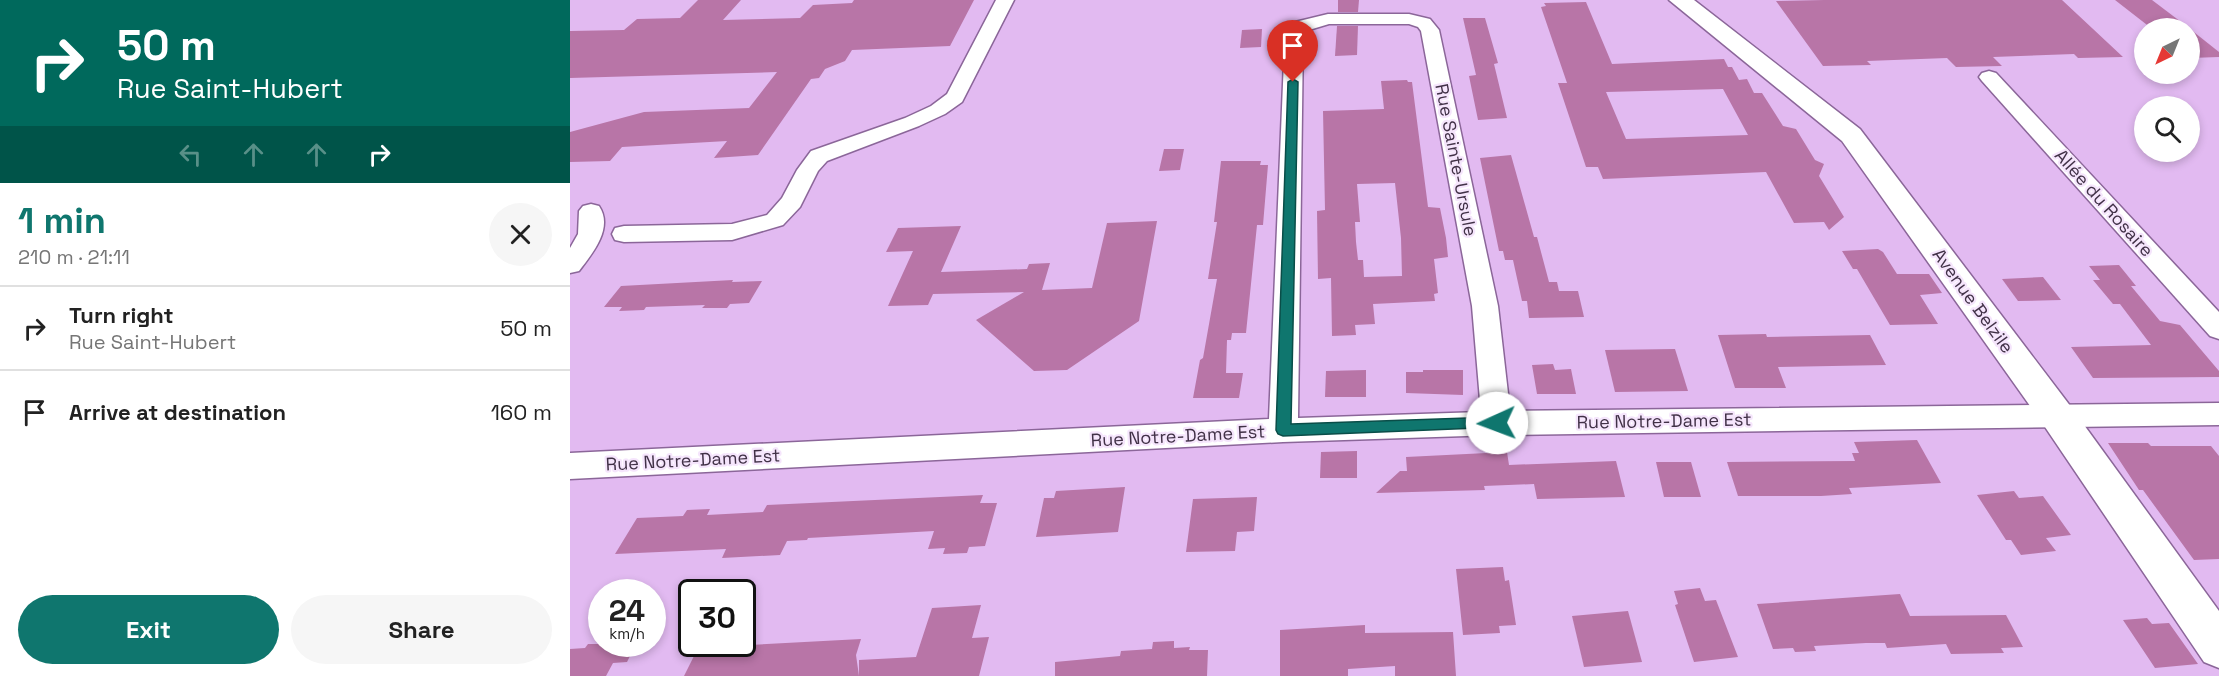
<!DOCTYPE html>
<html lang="en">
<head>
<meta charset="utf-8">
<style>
  body { margin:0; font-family:"Space Grotesk",sans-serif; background:#f6f6f6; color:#222; height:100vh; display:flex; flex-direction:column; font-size:22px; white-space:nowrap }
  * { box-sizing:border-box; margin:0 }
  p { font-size:20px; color:#767676 }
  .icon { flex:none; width:33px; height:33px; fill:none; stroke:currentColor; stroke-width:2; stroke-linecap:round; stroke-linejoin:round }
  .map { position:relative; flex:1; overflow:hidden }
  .sheet { display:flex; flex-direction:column; background:#fff; width:570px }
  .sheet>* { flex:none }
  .top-card { background:#00695c; color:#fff; overflow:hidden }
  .needle { width:39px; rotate:223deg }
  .buttons { position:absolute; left:1564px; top:18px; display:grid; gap:12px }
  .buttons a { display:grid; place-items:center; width:66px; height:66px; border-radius:50%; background:#fff; box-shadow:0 3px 9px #0003; font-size:30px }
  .speed { position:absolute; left:18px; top:579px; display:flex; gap:12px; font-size:30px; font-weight:700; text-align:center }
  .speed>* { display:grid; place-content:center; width:78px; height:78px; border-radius:50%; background:#fff; box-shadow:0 3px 9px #0003; line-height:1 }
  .speed small { font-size:15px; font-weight:400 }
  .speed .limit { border:3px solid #111; border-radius:9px; background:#fff; color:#111 }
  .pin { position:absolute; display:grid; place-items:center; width:51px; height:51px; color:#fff; margin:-62px -26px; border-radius:50% 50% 50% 0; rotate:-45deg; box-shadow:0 0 6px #0007 }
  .pin .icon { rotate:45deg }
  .me { position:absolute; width:66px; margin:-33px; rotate:268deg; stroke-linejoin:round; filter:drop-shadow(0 0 4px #0008) }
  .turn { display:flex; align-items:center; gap:21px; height:126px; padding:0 18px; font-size:27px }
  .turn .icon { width:78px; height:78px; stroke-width:2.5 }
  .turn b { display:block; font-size:42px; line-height:51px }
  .lanes { display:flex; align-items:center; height:57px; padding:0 18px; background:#0003; justify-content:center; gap:30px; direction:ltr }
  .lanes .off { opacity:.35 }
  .round { display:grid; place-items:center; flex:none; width:63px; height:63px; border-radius:32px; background:#f6f6f6 }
  .overview { display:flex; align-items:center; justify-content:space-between; height:102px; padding:0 18px }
  h1 { font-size:36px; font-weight:700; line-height:45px; color:#0f766e }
  .action { display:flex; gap:12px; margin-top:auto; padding:12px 18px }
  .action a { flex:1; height:69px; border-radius:36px; background:#0f766e; color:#fff; font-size:24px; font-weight:700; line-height:69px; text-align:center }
  .action a+a { background:#f6f6f6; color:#222 }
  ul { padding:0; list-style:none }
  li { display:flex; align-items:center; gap:18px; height:84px; padding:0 18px; border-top:2px solid #e0e0e0 }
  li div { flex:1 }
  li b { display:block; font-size:22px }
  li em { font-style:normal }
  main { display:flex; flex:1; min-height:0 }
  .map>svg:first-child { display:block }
  .building { fill:#b875a7; fill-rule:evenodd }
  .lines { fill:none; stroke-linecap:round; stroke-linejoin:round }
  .street-casing { stroke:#8b6699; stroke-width:3 }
  .secondary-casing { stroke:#8b6699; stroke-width:3 }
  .street { fill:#fff; fill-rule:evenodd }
  .secondary { fill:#fff; fill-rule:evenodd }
  .route { fill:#0f766e; stroke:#0a4d48; stroke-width:1.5 }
  .labels { text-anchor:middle; stroke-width:4.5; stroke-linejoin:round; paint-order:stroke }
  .street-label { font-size:18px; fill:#413147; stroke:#f5e5fc }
</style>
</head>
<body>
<main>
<section class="sheet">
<div class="top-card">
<div class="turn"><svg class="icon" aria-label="right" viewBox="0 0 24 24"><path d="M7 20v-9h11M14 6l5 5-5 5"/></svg><div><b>50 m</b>Rue Saint-Hubert</div></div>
<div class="lanes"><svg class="icon off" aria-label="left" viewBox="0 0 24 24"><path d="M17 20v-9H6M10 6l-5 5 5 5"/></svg><svg class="icon off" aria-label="ahead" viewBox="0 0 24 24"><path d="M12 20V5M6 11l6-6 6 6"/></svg><svg class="icon off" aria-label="ahead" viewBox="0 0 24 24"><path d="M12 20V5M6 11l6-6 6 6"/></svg><svg class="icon" aria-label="right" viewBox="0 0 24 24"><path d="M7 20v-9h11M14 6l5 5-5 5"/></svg></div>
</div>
<div class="overview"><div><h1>1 min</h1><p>210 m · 21:11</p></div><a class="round"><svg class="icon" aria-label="close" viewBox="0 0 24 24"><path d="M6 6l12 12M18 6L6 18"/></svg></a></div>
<ul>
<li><svg class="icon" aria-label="right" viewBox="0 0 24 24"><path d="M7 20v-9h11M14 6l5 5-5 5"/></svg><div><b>Turn right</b><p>Rue Saint-Hubert</p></div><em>50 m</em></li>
<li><svg class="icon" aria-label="arrive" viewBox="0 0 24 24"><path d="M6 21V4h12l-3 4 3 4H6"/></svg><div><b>Arrive at destination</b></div><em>160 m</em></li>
</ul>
<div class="action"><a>Exit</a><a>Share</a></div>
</section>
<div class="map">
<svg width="1649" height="676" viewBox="0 0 1649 676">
  <rect width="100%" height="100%" fill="#e2baf1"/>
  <g class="building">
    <polygon points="128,0 171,0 153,20 230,18 243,5 282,3 284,0 404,0 380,46 282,50 275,61 255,69 249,78 241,79 188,155 144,158 157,141 52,147 40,161 0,162 0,132 74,112 179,108 207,72 0,78 0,31 54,30 67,19 110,18"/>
    <polygon points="768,0 789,0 788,12 768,12"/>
    <polygon points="1254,0 1492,0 1553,57 1508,58 1504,54 1423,57 1432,66 1386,67 1377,58 1297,61 1301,65 1253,66 1206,1"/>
    <polygon points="1545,0 1582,0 1619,28 1581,28"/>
    <path d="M1016,2L1042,64L1154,59L1158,67H1162L1169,80L1177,79L1184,93H1192L1213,126L1226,129L1245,160L1254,164L1249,176L1274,217L1259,230L1254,222L1224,223L1196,172L1033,179L1028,167H1016L988,83H997L971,7L976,6L974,3ZM1153,89L1178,135L1056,139L1036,92Z"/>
    <polygon points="893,18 915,18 928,63 924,64 937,118 908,120 899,76 906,75"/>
    <polygon points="767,26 788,26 787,55 765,56"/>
    <polygon points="692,29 691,47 670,48 672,30"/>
    <polygon points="1620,29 1649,52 1649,57 1620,58"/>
    <path d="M837,80L838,82H842L858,207L870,208L876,238L878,257L864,259L868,293L864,294L865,301L803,304L805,324L785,325L786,335L762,336L761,278L748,279L747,211L755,210L753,111L814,109L811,81ZM825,183L831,238L832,276L794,277L793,260H788L786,242L785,222H790L787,184Z"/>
    <polygon points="594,149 614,149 610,170 589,171"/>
    <polygon points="941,155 964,237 967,237 979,282 987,282 989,291 1008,291 1014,317 959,318 957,301 952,301 943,260 935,260 933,251 929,251 910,158"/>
    <polygon points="651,161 691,161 690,165 698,165 693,225 687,225 676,333 662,333 661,340 657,340 656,373 673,373 669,398 623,398 630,360 633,358 647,279 638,279 647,222 644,222"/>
    <polygon points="587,221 569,321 497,370 464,371 406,320 454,292 363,294 358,305 318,306 343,251 316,252 328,228 391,226 371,272 457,269 459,264 480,263 472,290 522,288 537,223"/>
    <polygon points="1308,249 1313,252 1327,274 1359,274 1372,293 1350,295 1368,324 1320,325 1287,269 1283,269 1272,251"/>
    <polygon points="1549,265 1566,286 1561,286 1590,321 1610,325 1649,371 1649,377 1523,378 1501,347 1581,345 1550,304 1543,304 1523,280 1530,280 1519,266"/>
    <polygon points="1473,277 1491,300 1448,301 1432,279"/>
    <polygon points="163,280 162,282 192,281 179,303 160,304 157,308 132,308 135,305 76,307 74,310 49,311 52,307 34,307 51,286"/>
    <polygon points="1196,334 1197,337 1300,335 1316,365 1208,367 1216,388 1165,388 1148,335"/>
    <polygon points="1105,349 1118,391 1045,392 1035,350"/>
    <polygon points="983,364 985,370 1001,369 1006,394 967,394 962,365"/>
    <polygon points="796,370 796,397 755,397 756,371"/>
    <polygon points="853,370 893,370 893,395 836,393 836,372 853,372"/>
    <polygon points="1347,440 1371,483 1279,488 1282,494 1251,496 1168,496 1157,462 1285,461 1282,453 1289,453 1284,442"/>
    <polygon points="1538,443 1578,443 1581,446 1641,446 1649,456 1649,559 1624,560 1573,490 1569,490"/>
    <polygon points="787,451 787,478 750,478 751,452"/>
    <polygon points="937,452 939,465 1046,461 1055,497 967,499 964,484 914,486 915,490 806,493 830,471 837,471 836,457"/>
    <polygon points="1086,462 1121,462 1131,497 1094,497"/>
    <polygon points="555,487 548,532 466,537 474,498 484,498 486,491"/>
    <polygon points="1444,491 1449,498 1473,496 1501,535 1476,538 1486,551 1451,555 1441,540 1436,540 1407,495"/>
    <polygon points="413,495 410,503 427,503 415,546 399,547 397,553 373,554 375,548 358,549 364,531 238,538 237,540 217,541 210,555 152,558 156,549 45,554 67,518 113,516 117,510 140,509 137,515 193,512 197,505"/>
    <polygon points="687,497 684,531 667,532 665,551 616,552 623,499"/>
    <polygon points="933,567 935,581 939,580 946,625 929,626 930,633 893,635 886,569"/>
    <polygon points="1130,588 1135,601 1146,600 1168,657 1124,662 1105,605 1108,604 1104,591"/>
    <polygon points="1330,594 1340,616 1436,615 1453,647 1431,648 1434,653 1381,654 1376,644 1317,648 1315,643 1296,643 1244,646 1246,651 1225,652 1223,648 1203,649 1187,604"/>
    <polygon points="411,605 402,638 419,637 409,676 289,676 289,660 346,657 362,608"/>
    <polygon points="1058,611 1072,662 1014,667 1002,616"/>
    <polygon points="1577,618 1582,624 1599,623 1628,664 1585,668 1553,620"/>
    <polygon points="795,625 795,633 883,632 886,676 825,676 825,666 778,669 778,676 710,676 710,630"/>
    <polygon points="291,639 286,655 289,676 114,676 130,644 180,645"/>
    <polygon points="604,641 604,648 620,647 619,650 638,650 637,676 485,676 485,662 550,656 551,651 582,649 583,642"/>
    <polygon points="18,644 66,644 57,662 43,663 36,676 0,676 0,649 15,648"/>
  </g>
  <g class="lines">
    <g class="street-casing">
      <g id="street">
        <polygon points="426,0 444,0 392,102 375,114 349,126 257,161 248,171 230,207 213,225 162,240 54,242 45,240 42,234 45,228 54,226 162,224 197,215 212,198 227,170 241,151 335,118 361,106 377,94"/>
        <path d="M758,14H839L860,19L869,30L928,306L940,411L1649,403V425L927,435L713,442L0,479V453L699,419L715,36L725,22ZM759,24H839L848,27L851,31L902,306L911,412L728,418L733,36L739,30Z"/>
        <polygon points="1419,71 1426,73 1649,312 1649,339 1640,336 1412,81 1409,77 1412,73"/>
        <path d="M21,204L29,206C44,228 22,254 9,271L0,273V248L8,234L9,211L13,206Z"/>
      </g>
    </g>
    <g class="secondary-casing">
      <polygon id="secondary" points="1099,0 1124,0 1290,129 1501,407 1649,611 1649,668 1634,662 1475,427 1272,141"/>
    </g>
    <use href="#street" class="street"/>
    <use href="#secondary" class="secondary"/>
  </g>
  <polygon class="route" points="723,79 728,82 721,424 927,417 932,419 934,423 932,427 713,436 708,434 706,430 718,82"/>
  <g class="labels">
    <g class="street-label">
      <text transform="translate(886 160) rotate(79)" y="6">Rue Sainte-Ursule</text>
      <text transform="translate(1534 203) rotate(48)" y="6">Allée du Rosaire</text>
      <text transform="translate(1403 301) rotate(54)" y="6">Avenue Belzile</text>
      <text transform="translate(1094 421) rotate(-1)" y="6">Rue Notre-Dame Est</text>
      <text transform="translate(608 436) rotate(-3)" y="6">Rue Notre-Dame Est</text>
      <text transform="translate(123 460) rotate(-3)" y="6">Rue Notre-Dame Est</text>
    </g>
  </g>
</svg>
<div class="buttons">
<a><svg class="needle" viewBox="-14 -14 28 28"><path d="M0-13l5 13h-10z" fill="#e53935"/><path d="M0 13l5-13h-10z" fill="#767676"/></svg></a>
<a><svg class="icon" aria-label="search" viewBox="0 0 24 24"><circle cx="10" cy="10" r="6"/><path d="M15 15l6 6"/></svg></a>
</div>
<div class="speed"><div>24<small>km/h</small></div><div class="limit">30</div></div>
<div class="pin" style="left:723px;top:82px;background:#d93025"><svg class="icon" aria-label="arrive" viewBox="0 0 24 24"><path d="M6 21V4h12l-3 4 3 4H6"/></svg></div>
<svg class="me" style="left:927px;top:423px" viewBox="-20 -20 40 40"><circle r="19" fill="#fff"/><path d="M0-13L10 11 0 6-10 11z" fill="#0f766e"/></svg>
</div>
</main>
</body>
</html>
